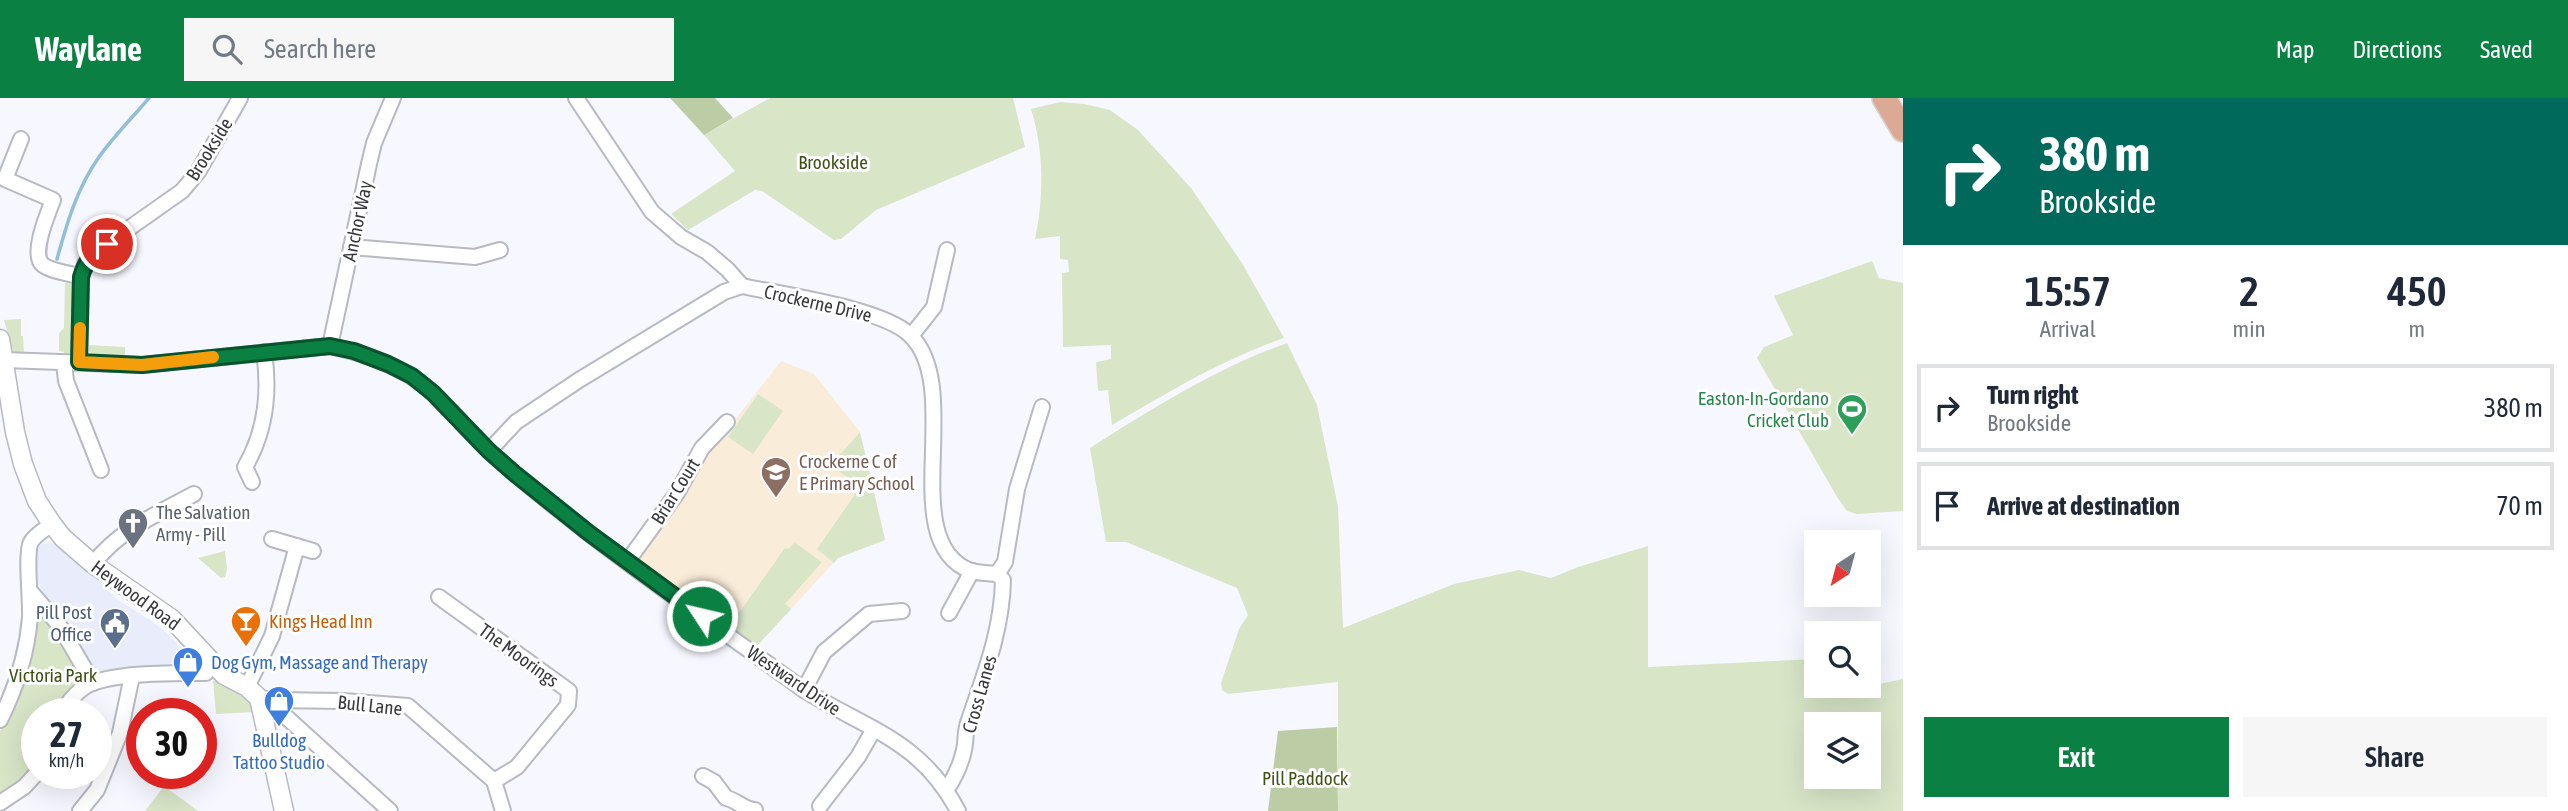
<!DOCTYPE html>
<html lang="en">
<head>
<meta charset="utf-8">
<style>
  body { margin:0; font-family:"Asap Condensed",sans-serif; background:#f6f6f7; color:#1f2937; height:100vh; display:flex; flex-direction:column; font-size:26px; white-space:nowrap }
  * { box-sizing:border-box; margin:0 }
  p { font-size:23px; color:#747a83 }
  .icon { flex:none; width:38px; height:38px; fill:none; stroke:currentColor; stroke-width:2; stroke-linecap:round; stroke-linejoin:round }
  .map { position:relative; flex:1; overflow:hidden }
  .details { display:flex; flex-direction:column; background:#fff; width:665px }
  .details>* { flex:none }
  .guide { background:#00695c; color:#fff; overflow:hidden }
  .needle { width:46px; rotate:216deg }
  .controls { position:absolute; left:1804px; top:432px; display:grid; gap:14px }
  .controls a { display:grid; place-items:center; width:77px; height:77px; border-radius:0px; background:#fff; box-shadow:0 7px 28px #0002; font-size:35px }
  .speed { position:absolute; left:21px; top:600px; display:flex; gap:14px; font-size:35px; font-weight:700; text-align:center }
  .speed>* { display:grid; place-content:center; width:91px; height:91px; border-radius:50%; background:#fff; box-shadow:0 7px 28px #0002; line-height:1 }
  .speed small { font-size:18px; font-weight:400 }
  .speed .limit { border:10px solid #d22; background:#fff; color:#111 }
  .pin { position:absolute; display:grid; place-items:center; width:60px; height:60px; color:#fff; margin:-30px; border:4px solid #fff; border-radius:50%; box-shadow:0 2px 7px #0007 }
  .me { position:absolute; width:77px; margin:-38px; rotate:305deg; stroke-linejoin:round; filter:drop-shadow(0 0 5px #0008) }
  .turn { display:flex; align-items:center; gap:24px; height:147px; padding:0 21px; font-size:32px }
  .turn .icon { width:91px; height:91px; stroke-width:2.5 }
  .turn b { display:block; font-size:49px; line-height:60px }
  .eta { display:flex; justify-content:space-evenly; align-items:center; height:119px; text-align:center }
  .eta b { font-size:42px; font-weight:600; line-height:49px }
  .button { display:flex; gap:14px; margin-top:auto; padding:14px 21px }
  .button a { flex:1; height:80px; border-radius:0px; background:#0b8043; color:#fff; font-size:28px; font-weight:600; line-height:80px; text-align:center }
  .button a+a { background:#f6f6f7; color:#1f2937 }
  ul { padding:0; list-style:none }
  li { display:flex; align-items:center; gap:21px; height:88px; margin:0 14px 10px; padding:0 7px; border:4px solid #e0e1e3; border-radius:0px }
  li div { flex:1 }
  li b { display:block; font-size:26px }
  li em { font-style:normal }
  header { display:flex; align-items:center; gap:42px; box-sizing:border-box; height:98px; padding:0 35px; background:#0b8043; color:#fff }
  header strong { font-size:33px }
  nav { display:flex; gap:38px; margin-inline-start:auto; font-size:24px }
  .search { width:490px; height:63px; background:#f6f6f7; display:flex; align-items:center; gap:18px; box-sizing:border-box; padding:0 24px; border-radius:0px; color:#747a83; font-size:26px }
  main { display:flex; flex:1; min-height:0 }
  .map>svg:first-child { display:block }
  .built { fill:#e9ecfa }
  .education { fill:#f9edd9 }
  .green { fill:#d8e5c7; fill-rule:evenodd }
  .forest { fill:#bccda5 }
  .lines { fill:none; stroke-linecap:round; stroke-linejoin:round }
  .stream { stroke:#91bfd5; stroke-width:3.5 }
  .minor-casing { stroke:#b7b9c3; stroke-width:18 }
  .tertiary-casing { stroke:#b7b9c3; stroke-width:21 }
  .primary-casing { stroke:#d3d4d5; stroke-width:26 }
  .minor { stroke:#fff; stroke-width:14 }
  .tertiary { stroke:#fff; stroke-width:18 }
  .primary { stroke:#dca994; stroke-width:23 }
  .route-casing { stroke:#07532c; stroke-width:18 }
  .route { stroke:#0b8043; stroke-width:12 }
  .slow { stroke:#f59e0b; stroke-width:12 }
  .labels { text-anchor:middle; stroke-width:6; stroke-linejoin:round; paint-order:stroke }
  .street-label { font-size:19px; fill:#393a3e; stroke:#fff }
  .park-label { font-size:19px; fill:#3e5216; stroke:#fff }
  .leisure-label { font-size:19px; fill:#27864d; stroke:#fff; text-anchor:end }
  .education-label { font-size:19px; fill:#785e54; stroke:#fff; text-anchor:start }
  .worship-label { font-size:19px; fill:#5b616d; stroke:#fff; text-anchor:start }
  .service-label { font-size:19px; fill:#4e5e75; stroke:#fff; text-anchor:end }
  .food-label { font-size:19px; fill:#c56008; stroke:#fff; text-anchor:start }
  .shop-label { font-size:19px; fill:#366cbe; stroke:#fff; text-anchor:start }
</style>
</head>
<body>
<header>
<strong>Waylane</strong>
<div class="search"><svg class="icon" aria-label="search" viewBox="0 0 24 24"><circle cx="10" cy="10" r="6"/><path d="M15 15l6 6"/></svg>Search here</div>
<nav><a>Map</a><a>Directions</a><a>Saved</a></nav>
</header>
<main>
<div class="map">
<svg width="1903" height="713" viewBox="0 0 1903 713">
  <rect width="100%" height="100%" fill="#f7f8ff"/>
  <polygon class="built" points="55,445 68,453 118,502 150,522 169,537 187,556 179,564 100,578 42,494 35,477 33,455 42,446"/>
  <polygon class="education" points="781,263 814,276 860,334 885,442 838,460 757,548 635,460 706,359"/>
  <g class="green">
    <polygon points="770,0 1013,0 1025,49 876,112 841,141 834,142 762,93 755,92 688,132 671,116 735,73 704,37"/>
    <path d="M1060,4L1084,6L1110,12L1138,32L1191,90L1242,165L1284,240C1223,261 1167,295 1112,327L1108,292L1098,293L1096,264L1111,261V247L1063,249L1062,175L1069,174L1068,162L1060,161V138L1035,141C1044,99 1044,52 1031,11Z"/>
    <polygon points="1872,163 1879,180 1903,185 1903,413 1857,416 1847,413 1837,399 1757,260 1764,249 1793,237 1774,198"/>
    <polygon points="65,185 73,186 72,253 65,258 64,254 59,253 59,235 64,230"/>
    <polygon points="21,221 21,238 23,238 24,256 13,253 4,222"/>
    <path d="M1287,245L1317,307L1338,409L1343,530L1454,486L1519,472L1551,480L1578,469L1648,448V569L1816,561V588H1869L1903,581V713H1338V584L1228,596L1222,592L1221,585L1239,531L1248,517L1237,490L1126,444H1106L1090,350C1153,310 1217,270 1287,245ZM1816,626H1869V679H1816Z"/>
    <polygon points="89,247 125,249 125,260 94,258 89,253"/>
    <polygon points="758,296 783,313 753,356 728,339"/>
    <path d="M860,334L885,442L838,460L834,465L817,451L854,398C858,382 842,376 830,368Z"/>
    <polygon points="795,445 822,464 785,506 791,511 757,548 714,516 722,505 737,516 741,512 785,450 788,451"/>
    <polygon points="225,453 227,471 225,479 221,480 198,460"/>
    <polygon points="40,512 44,513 82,573 82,583 57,616 37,616 37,668 28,677 0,698 0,633 21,592 36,515"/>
    <polygon points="213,582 244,599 256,614 216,616"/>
    <polygon points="164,688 198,713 145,713"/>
  </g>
  <g class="forest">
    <polygon points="670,0 715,0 733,20 704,37"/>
    <polygon points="1337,629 1338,713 1268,713 1278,633"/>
  </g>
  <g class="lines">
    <path class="stream" d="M57,161C67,125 77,90 99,59C114,38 132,20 149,0"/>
    <g class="minor-casing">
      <g id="minor">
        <polyline points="576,0 652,114 681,139 707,154 728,172 742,188"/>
        <path d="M21,41L5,81L53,102C48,115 30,157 43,167C52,174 70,175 81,179"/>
        <polyline points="351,149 475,159 500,152"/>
        <polyline points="911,238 934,209 947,152"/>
        <polyline points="330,248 369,66 374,45 393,0"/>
        <path d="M5,262L142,267L330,248C367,256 402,268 431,293C450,310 467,332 486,350C512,375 540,397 568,419C644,480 725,534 804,592C866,631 921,642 958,713"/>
        <polyline points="79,264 81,179 85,166 94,155 182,93 198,74 240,0"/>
        <polyline points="64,265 66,283 101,372"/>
        <path d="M489,353L516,324L579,282L724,194L742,188C783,197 882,210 910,237C966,291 894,444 971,473C978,475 989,475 997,476"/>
        <path d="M252,384L245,369C266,333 270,294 264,254"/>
        <polyline points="272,441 313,453"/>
        <polyline points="627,464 677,395 702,350 727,324"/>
        <path d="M93,466C119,432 157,416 194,396"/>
        <polyline points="997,476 1005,464 1017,391 1042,309"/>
        <polyline points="31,494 59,527 93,585"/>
        <polyline points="439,499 569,593 568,607 517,669 494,683"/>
        <polyline points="949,515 972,473"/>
        <polyline points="247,589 272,538 297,448"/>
        <polyline points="804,592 824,554 869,516 902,513"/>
        <polyline points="267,601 271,602 274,608 390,713"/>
        <polyline points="271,602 343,603 408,608 494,683 503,713"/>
        <path d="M60,616C68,605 75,595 86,588C112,574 176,575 206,575"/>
        <path d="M0,622C16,590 27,556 30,519C31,503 25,455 31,444C35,437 45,431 52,426"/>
        <path d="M703,678L714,684L726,700C737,702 744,712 755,712"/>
        <path d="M947,691C955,679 961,666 964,652C966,643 965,633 968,625C984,577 1002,533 1003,482L997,476"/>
        <polyline points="0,705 24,689 37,675"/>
        <polyline points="820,708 858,659 874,631"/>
        <polyline points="80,713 97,692 120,635 132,578"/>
      </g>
    </g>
    <g class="tertiary-casing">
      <polyline id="tertiary" points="0,241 15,334 23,366 37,403 52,426 63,440 93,466 172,521 224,577 247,589 259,600 284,713"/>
    </g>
    <g class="primary-casing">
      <polyline id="primary" points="1884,0 1903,32"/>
    </g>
    <use href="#minor" class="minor"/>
    <use href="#tertiary" class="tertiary"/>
    <use href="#primary" class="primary"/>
  </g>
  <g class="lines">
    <g class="route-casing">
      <path id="route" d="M107,146C93,155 86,162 81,179L79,264L142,267L330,248L354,253L388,266L412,278L433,295L489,353L514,375L589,435L702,518"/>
    </g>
    <use href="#route" class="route"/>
    <polyline class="slow" points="80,230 79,264 142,267 213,259"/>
  </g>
  <defs>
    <g id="stadium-pin" transform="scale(1.575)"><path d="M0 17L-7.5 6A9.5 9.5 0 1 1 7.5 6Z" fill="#2e9e5b" stroke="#fff"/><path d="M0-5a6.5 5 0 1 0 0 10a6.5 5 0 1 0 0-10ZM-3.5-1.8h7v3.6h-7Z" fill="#fff"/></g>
    <g id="school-pin" transform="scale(1.575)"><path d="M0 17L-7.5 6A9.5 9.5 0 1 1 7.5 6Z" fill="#8d6e63" stroke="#fff"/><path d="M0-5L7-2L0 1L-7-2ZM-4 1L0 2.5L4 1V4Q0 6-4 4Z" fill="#fff"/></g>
    <g id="church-pin" transform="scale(1.575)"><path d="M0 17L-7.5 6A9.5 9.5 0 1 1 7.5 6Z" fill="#6b7280" stroke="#fff"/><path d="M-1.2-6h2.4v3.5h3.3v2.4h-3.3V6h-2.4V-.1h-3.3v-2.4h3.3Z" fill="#fff"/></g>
    <g id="bar-pin" transform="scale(1.575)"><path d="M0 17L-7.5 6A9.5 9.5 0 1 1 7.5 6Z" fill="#e8710a" stroke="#fff"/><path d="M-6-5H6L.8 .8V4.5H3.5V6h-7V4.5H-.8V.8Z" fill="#fff"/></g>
    <g id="civic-pin" transform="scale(1.575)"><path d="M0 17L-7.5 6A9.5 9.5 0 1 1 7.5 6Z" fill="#5c6f8a" stroke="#fff"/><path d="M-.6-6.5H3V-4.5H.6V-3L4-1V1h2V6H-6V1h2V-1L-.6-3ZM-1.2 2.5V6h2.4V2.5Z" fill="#fff"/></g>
    <g id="shop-pin" transform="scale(1.575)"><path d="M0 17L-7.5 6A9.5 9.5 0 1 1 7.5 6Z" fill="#3f7fe0" stroke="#fff"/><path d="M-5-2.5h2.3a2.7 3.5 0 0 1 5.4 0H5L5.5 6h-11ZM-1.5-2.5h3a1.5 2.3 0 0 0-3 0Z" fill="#fff"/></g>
  </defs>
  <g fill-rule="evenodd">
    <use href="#stadium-pin" x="1852" y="311"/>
    <use href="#school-pin" x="776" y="374"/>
    <use href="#church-pin" x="133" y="425"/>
    <use href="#bar-pin" x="246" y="523"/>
    <use href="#civic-pin" x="115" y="525"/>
    <use href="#shop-pin" x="188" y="564"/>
    <use href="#shop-pin" x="279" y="603"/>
  </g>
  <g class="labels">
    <g class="street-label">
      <text transform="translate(209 51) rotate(-58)" y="7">Brookside</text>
      <text transform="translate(357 123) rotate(-78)" y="7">Anchor Way</text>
      <text transform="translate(818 205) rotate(13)" y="7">Crockerne Drive</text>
      <text transform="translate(675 393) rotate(-58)" y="7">Briar Court</text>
      <text transform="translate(136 497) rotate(36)" y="7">Heywood Road</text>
      <text transform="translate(519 557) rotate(36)" y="7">The Moorings</text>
      <text transform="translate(794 582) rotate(34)" y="7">Westward Drive</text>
      <text transform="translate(979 596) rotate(-74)" y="7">Cross Lanes</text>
      <text transform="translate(370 607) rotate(6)" y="7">Bull Lane</text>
    </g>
    <g class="park-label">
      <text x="833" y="71">Brookside</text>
      <text x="53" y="584">Victoria Park</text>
      <text x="1305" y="687">Pill Paddock</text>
    </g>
    <g class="leisure-label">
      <text x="1829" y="307">Easton-In-Gordano<tspan x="1829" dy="22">Cricket Club</tspan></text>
    </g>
    <g class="education-label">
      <text x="799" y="370">Crockerne C of<tspan x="799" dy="22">E Primary School</tspan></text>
    </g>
    <g class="worship-label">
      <text x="156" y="421">The Salvation<tspan x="156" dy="22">Army - Pill</tspan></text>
    </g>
    <g class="service-label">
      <text x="92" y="521">Pill Post<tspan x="92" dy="22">Office</tspan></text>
    </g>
    <g class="food-label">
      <text x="269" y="530">Kings Head Inn</text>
    </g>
    <g class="shop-label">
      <text x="211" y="571">Dog Gym, Massage and Therapy</text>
      <text x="279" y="649" text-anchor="middle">Bulldog<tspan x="279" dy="22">Tattoo Studio</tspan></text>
    </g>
  </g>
</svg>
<div class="controls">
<a><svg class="needle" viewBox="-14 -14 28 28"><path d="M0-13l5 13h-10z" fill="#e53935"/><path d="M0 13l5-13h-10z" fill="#747a83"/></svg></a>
<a><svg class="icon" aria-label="search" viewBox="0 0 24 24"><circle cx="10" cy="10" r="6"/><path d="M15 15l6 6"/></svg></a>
<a><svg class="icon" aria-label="layers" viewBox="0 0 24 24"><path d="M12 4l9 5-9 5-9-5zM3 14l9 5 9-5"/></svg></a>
</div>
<div class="speed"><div>27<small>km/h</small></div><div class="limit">30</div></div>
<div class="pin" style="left:107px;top:146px;background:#d93025"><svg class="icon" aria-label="arrive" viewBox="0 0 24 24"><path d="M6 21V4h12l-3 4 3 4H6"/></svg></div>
<svg class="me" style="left:702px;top:518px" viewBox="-20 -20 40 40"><circle r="17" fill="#0b8043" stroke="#fff" stroke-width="3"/><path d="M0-11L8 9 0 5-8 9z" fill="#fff"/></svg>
</div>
<section class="details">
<div class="guide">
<div class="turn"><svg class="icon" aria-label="right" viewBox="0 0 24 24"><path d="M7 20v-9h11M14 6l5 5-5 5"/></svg><div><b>380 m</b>Brookside</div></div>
</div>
<div class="eta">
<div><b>15:57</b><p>Arrival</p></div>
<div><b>2</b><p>min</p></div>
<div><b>450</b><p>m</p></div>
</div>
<ul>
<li><svg class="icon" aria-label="right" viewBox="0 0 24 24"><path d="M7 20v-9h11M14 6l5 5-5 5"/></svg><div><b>Turn right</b><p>Brookside</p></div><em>380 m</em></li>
<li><svg class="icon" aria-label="arrive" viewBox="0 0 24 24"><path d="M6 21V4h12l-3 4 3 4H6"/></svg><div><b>Arrive at destination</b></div><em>70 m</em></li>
</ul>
<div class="button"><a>Exit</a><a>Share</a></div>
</section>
</main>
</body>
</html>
